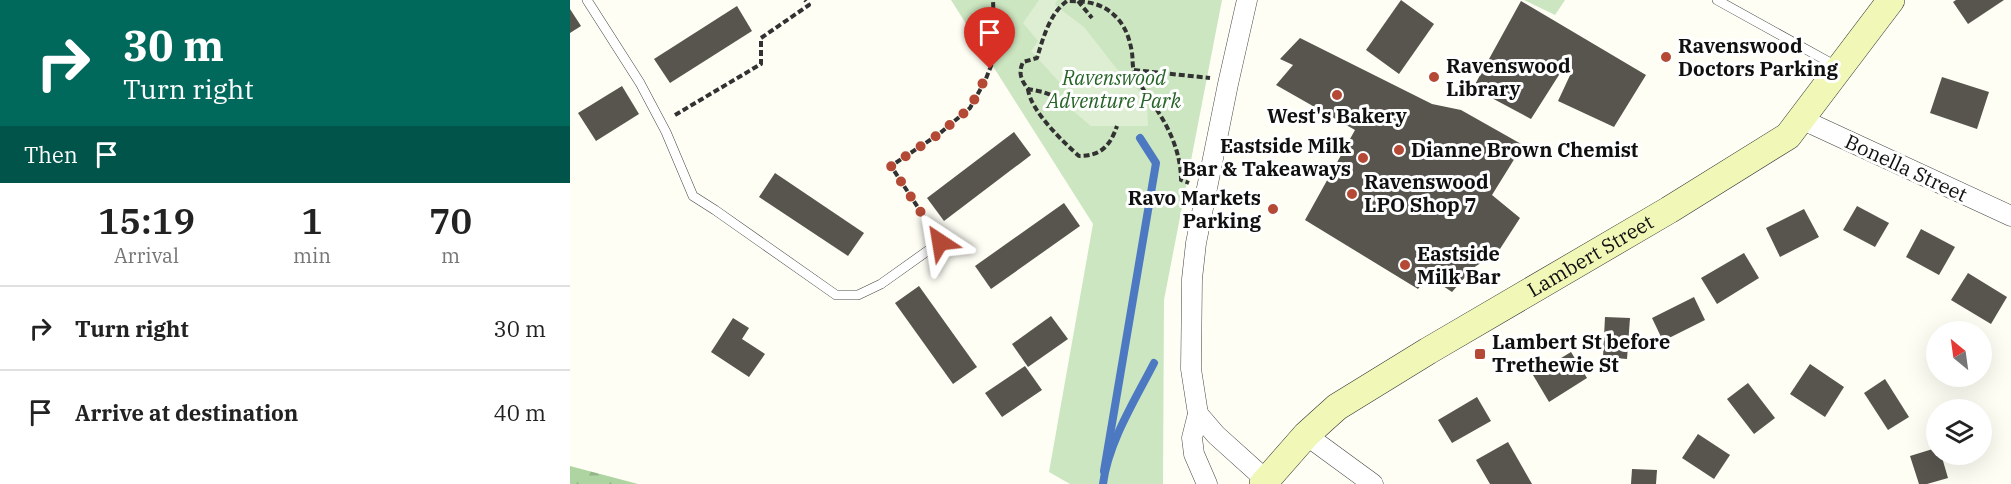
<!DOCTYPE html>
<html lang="en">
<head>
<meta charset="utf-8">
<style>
  body { margin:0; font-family:"IBM Plex Serif",serif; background:#f2f2f2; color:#222; height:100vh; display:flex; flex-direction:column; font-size:22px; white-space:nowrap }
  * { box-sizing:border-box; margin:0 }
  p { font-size:20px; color:#767676 }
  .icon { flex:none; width:33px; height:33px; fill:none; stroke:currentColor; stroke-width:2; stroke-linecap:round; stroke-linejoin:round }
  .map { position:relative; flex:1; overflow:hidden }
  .sheet { display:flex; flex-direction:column; background:#fff; width:570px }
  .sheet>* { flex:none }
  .hud { background:#00695c; color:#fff; overflow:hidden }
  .needle { width:39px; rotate:331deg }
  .buttons { position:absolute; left:1356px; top:321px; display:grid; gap:12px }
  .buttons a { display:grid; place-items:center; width:66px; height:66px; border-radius:50%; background:#fff; box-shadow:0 6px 24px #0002; font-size:30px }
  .pin { position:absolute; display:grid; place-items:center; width:51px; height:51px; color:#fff; margin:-62px -26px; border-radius:50% 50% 50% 0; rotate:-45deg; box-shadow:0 0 6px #0007 }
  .pin .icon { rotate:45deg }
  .me { position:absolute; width:66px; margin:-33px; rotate:327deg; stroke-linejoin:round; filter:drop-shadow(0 0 4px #0008) }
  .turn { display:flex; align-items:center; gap:21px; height:126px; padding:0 24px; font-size:27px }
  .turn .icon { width:78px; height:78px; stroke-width:2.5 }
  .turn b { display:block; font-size:42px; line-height:51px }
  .then { display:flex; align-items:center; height:57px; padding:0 24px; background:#0003; gap:12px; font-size:22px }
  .eta { display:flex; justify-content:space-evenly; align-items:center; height:102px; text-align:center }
  .eta b { font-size:36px; font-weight:600; line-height:42px }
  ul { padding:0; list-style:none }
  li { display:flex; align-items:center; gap:18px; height:84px; padding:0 24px; border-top:2px solid #e0e0e0 }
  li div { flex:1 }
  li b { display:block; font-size:22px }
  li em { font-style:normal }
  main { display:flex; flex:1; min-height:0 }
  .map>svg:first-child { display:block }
  .grass { fill:#cce6c1 }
  .forest { fill:url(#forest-firs) }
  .pitch { fill:#deeed2 }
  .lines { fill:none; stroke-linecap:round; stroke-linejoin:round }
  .stream { stroke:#4c79c1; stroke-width:8 }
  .building { fill:#58544e }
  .lane-casing { stroke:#434343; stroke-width:10 }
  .street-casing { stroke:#434343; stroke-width:21 }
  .secondary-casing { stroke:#323232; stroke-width:28 }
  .path { stroke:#323232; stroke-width:4; stroke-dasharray:6 3; stroke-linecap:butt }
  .lane { stroke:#fff; stroke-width:9 }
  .street { stroke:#fff; stroke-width:20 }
  .secondary { stroke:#f0f7b7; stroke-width:27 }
  .route { stroke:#b44a35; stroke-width:10; stroke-dasharray:0 18 }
  .poi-dot { fill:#b44a35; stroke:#fff; stroke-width:2 }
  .labels { text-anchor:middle; stroke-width:6; stroke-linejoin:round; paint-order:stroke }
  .poi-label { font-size:20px; font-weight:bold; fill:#101010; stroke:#fff; text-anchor:start }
  .park-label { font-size:20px; font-style:italic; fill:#266327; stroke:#fff }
  .street-label { font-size:20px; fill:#101010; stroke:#fff }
</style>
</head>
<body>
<main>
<section class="sheet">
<div class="hud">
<div class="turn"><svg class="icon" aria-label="right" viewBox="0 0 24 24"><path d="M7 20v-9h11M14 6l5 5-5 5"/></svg><div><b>30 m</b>Turn right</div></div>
<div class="then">Then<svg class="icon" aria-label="arrive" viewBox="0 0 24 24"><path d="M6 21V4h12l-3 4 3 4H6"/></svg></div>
</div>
<div class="eta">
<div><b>15:19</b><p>Arrival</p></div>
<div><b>1</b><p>min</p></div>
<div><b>70</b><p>m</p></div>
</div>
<ul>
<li><svg class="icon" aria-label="right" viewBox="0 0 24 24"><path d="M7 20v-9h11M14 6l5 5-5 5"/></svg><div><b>Turn right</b></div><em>30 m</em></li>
<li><svg class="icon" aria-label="arrive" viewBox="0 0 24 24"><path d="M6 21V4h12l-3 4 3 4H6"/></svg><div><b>Arrive at destination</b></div><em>40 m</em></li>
</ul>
</section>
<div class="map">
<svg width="1441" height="484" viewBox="0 0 1441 484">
  <defs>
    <pattern id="forest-firs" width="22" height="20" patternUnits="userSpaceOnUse" patternTransform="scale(1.5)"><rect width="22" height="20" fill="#aed5a1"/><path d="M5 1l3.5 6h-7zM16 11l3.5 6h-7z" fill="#95b68a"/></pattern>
  </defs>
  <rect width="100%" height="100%" fill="#fefef5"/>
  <g class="grass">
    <polygon points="381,0 652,0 594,300 593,484 500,484 479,472 523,224"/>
    <polygon points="954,0 995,0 985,15"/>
  </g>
  <polygon class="forest" points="0,466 68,484 0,484"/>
  <polygon class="pitch" points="469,0 487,0 485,5 514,27 547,69 577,99 578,126 521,126 496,105 500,94 461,51 468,41 453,23"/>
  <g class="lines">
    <g class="stream">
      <polyline points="534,471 586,163 570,138"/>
      <path d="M533,484C538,443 565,400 584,363"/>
    </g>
  </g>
  <g class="building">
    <polygon points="831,0 864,24 829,74 796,50"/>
    <polygon points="1386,0 1434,0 1398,24 1383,2"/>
    <polygon points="951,1 1076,75 1044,127 988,101 1002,71 994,67 961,119 903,88"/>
    <polygon points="167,6 182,31 100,83 84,59"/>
    <polygon points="0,9 11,26 0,33"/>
    <polygon points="730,38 862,104 891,110 953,145 922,195 950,218 928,252 903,268 882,292 858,276 848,289 735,220 785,130 706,85 723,65 710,59"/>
    <polygon points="1372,77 1419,92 1407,129 1360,113"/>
    <polygon points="52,86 69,114 26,141 8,113"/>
    <polygon points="444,132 461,155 374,221 357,198"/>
    <polygon points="205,173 294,233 278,256 189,197"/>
    <polygon points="494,203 510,226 421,289 405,266"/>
    <polygon points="1287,206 1319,223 1305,247 1273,230"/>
    <polygon points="1234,209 1249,237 1210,257 1196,228"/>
    <polygon points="1351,229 1385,247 1369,275 1336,257"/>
    <polygon points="1174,253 1189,278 1147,304 1131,278"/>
    <polygon points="1398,273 1437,297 1421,324 1381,300"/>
    <polygon points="349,286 407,367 383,384 325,303"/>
    <polygon points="1124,297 1135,320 1093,341 1082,318"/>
    <polygon points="481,316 498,339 458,367 442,344"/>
    <polygon points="1035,317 1060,318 1057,359 1033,357"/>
    <polygon points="163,318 179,328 172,339 195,354 179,377 141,352"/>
    <polygon points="1001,352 1017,378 979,402 963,375"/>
    <polygon points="1240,364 1274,387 1255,417 1220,394"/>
    <polygon points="455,366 472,390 432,417 415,393"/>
    <polygon points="1315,379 1339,417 1318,430 1294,393"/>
    <polygon points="1178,383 1205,418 1184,434 1157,399"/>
    <polygon points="907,397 921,421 882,443 868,420"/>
    <polygon points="1128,434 1160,455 1144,479 1112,458"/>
    <polygon points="938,442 962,484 920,484 906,460"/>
    <polygon points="1366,448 1366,454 1371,454 1378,478 1357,484 1349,484 1340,456"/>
    <polygon points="1062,469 1087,470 1086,484 1061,484"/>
  </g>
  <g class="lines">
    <g class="lane-casing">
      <g id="lane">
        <polyline points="17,0 70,83 96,132 123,196 145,210 266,295 288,295 311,284 370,242"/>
        <polyline points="1147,0 1268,67"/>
      </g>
    </g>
    <g class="street-casing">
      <g id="street">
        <polyline points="1232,118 1244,125 1441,216"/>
        <polyline points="628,414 646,435 696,480"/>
        <polyline points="736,435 803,484"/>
        <polyline points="637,484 624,454 622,438 628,414 621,369 622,279 626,243 633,208 658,84 677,0"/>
      </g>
    </g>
    <g class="secondary-casing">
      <g id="secondary">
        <path id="s1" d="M693,484L736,435L767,407L858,351L1099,210L1218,136L1321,0"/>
      </g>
    </g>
    <g class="path">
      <polyline points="508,1 522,18"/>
      <polyline points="564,70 640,78"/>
      <path d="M458,89C460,110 493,142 509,156C531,156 540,146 547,126"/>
      <path d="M497,101L473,92L458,89C451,80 448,73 453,62L467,58C473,38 480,13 497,1C517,1 534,3 548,19C556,28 560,40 562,53C563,59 562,65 564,71C568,84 578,95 585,107C600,129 611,154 611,180L619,183"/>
      <polyline points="105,115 191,64 191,38 239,5 235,0"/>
      <polyline points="362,229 321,166 369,134 400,108 415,81 425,56 423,0"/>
    </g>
    <use href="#lane" class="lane"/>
    <use href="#street" class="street"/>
    <use href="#secondary" class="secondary"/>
  </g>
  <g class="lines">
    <polyline class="route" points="370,242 321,166 369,134 400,108 420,69"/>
  </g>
  <g class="poi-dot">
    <circle cx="1096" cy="57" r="6"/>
    <circle cx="864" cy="77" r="6"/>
    <circle cx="767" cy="95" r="6"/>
    <circle cx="829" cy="150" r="6"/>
    <circle cx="793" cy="158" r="6"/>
    <circle cx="782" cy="194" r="6"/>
    <circle cx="703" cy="209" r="6"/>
    <circle cx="835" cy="265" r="6"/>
    <rect x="904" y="348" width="12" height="12" rx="3"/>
  </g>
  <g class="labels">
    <g class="poi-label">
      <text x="1108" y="53">Ravenswood<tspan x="1108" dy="23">Doctors Parking</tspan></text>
      <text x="876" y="73">Ravenswood<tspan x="876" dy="23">Library</tspan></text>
      <text x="767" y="123" text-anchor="middle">West's Bakery</text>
      <text x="781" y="153" text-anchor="end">Eastside Milk<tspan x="781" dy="23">Bar &amp; Takeaways</tspan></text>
      <text x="841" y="157">Dianne Brown Chemist</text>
      <text x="794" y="189">Ravenswood<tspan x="794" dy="23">LPO Shop 7</tspan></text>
      <text x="691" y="205" text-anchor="end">Ravo Markets<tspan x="691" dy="23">Parking</tspan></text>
      <text x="847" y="261">Eastside<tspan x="847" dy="23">Milk Bar</tspan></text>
      <text x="922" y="349">Lambert St before<tspan x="922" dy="23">Trethewie St</tspan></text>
    </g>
    <g class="park-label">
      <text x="544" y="85">Ravenswood<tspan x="544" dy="23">Adventure Park</tspan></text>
    </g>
    <g class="street-label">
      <text transform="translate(1336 168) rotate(25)" y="7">Bonella Street</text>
      <text dy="7" stroke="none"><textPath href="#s1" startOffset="402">Lambert Street</textPath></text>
    </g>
  </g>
</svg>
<div class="buttons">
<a><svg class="needle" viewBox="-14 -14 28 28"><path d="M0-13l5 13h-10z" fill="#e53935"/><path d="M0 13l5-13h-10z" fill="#767676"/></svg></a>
<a><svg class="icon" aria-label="layers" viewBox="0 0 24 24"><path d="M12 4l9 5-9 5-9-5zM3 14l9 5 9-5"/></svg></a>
</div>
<div class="pin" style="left:420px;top:69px;background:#d93025"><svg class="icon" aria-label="arrive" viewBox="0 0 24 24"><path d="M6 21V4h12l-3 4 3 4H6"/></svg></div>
<svg class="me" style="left:370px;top:242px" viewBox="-20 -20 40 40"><path d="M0-17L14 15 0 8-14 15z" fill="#b44a35" stroke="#fff" stroke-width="4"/></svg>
</div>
</main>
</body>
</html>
